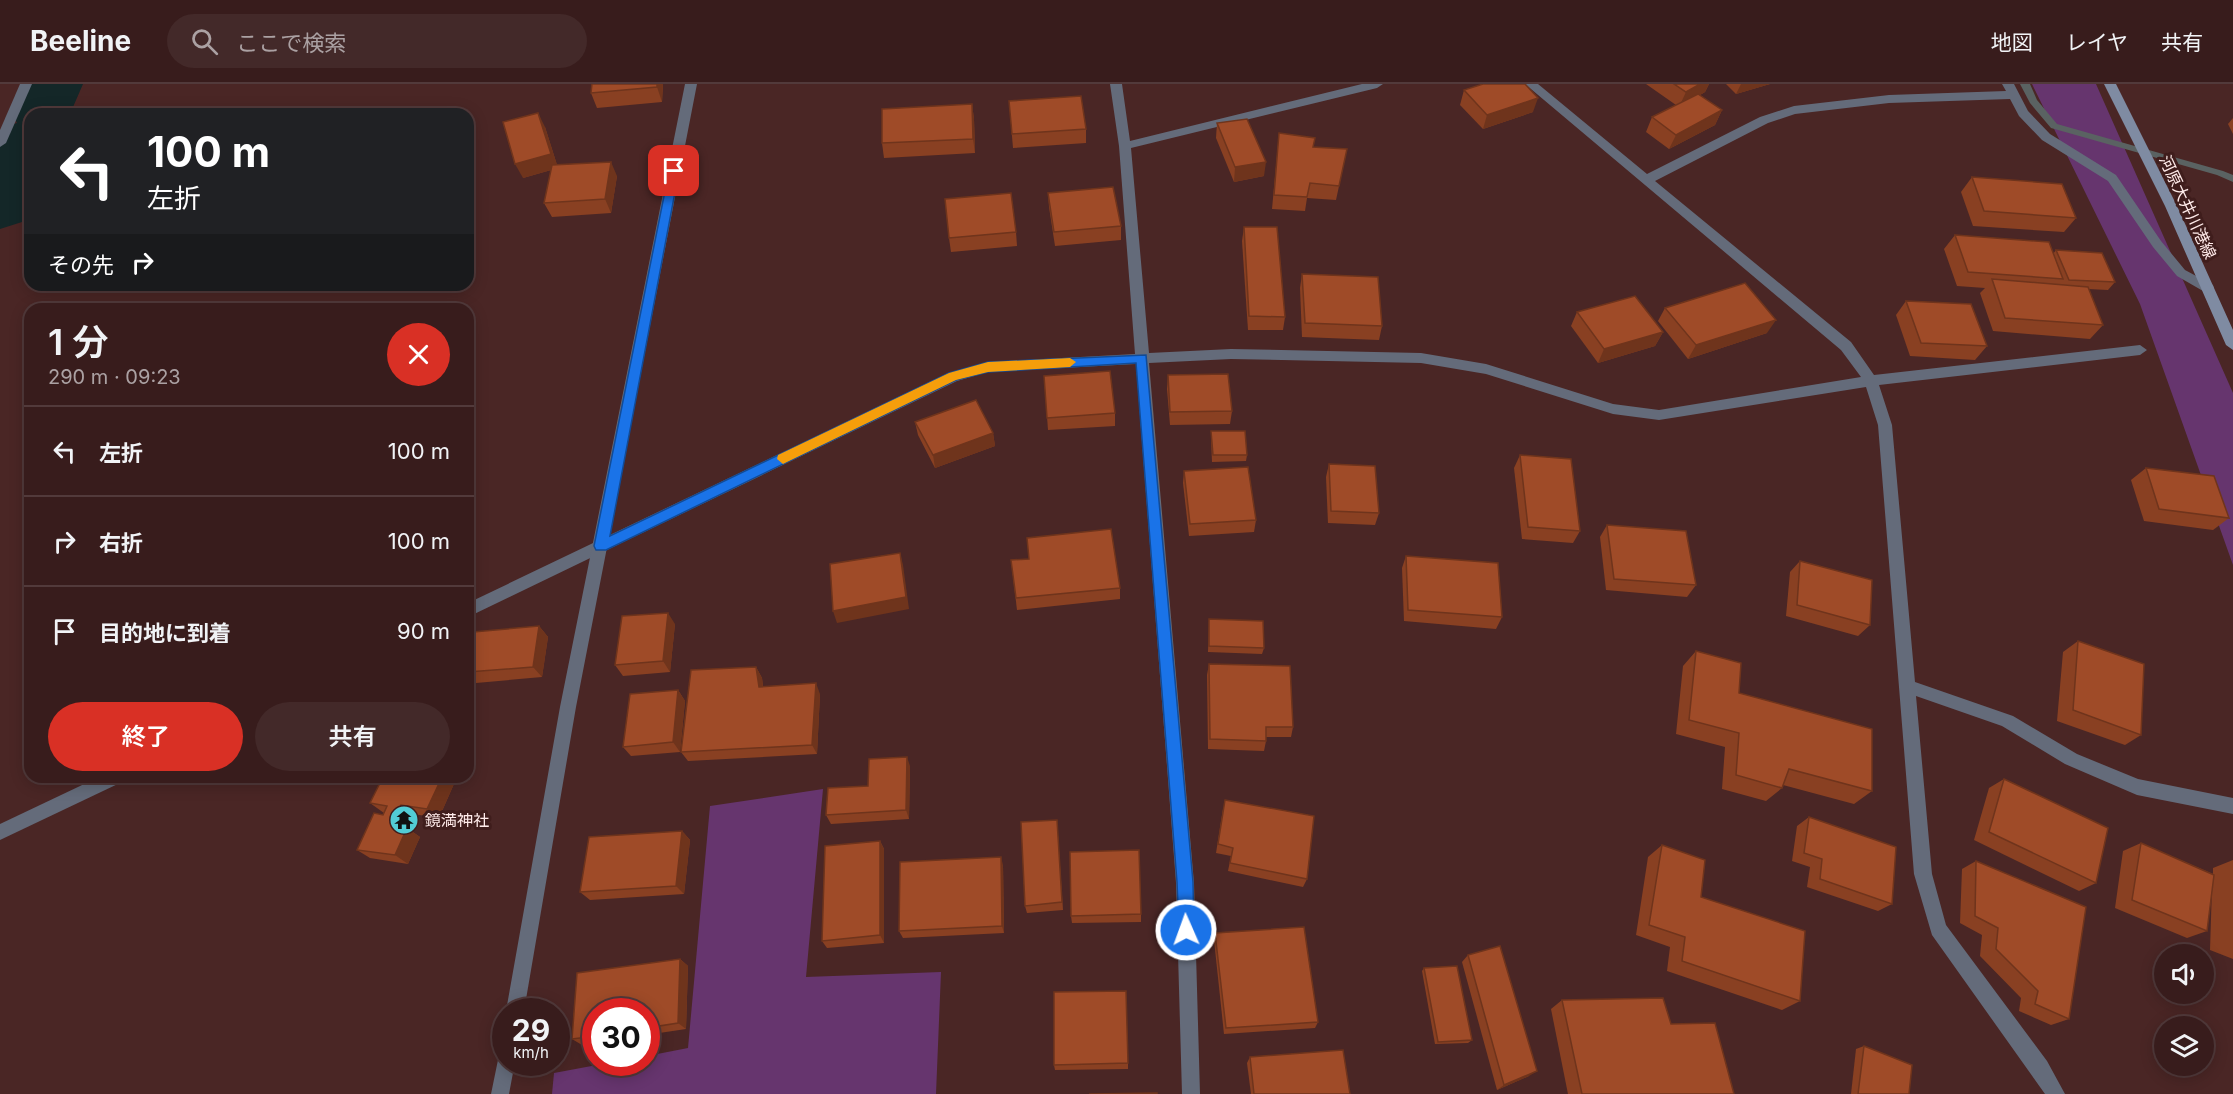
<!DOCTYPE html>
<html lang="ja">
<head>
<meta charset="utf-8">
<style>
  body { margin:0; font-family:Inter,"Noto Sans JP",sans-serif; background:#432929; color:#f1f3f6; height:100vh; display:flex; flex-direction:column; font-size:22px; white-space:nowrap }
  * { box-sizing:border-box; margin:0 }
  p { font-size:20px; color:#aba1a3 }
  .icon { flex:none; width:33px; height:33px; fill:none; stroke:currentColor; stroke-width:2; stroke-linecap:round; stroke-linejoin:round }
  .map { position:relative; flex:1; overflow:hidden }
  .drawer { position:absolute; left:24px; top:219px; width:450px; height:480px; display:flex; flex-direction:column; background:#381c1c; border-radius:18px; box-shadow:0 3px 15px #0003,0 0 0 2px #523a3b }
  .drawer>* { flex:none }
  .hud { position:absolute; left:24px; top:24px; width:450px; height:183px; border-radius:18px; box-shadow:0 3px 15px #0003,0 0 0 2px #523a3b; background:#202124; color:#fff; overflow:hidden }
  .fabs { position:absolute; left:2154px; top:860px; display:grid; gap:12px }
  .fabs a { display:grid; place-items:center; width:60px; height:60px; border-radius:50%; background:#381c1c; box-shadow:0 3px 15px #0003,0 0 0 2px #523a3b; font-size:30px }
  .speed { position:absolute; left:492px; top:914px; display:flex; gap:12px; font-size:30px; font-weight:700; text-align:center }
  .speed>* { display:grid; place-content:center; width:78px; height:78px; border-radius:50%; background:#381c1c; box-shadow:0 3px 15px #0003,0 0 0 2px #523a3b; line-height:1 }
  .speed small { font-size:15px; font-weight:400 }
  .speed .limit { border:9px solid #d22; background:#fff; color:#111 }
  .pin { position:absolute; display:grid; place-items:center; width:51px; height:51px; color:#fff; margin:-26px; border-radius:12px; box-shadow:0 3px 9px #0006 }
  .me { position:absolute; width:66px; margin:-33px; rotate:358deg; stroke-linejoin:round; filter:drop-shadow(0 0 4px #0008) }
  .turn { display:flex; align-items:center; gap:21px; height:126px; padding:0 24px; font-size:27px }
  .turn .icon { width:78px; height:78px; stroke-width:2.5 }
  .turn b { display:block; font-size:42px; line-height:51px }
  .then { display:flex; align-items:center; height:57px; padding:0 24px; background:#0003; gap:12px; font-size:22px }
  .round { display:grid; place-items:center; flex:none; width:63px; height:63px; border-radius:32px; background:#432929 }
  .headline { display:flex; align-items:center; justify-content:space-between; height:102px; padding:0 24px }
  h1 { font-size:36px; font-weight:600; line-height:45px }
  .action { display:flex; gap:12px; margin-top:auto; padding:12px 24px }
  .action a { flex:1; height:69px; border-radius:36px; background:#d93025; color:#fff; font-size:24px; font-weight:600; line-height:69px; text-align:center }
  .action a+a { background:#432929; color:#f1f3f6 }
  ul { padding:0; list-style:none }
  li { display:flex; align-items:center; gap:18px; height:90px; padding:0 24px; border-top:2px solid #523a3b }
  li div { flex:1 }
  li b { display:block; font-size:22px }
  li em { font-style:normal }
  header { display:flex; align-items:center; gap:36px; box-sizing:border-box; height:84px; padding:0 30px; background:#381c1c; border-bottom:2px solid #523a3b }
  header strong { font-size:28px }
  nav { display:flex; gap:33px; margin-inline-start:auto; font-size:21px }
  .search { width:420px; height:54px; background:#432929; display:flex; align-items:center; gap:15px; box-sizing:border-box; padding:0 21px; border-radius:33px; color:#aba1a3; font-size:22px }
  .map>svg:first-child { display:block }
  .green { fill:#66356e }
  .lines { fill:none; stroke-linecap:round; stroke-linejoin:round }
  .stream { fill:#5a6262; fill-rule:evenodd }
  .river { fill:#142728; fill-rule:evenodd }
  .minor { fill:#646b7a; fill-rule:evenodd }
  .tertiary { fill:#646b7a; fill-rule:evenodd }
  .secondary { fill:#7f8ba2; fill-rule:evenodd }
  .wall { fill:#894022 }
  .shaded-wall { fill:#6f341c }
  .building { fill:#9f4b28; stroke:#6f341c; stroke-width:1.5 }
  .route { fill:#1a73e8; stroke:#114b97; stroke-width:1.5 }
  .slow { fill:#f59e0b }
  .labels { text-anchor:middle; stroke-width:6; stroke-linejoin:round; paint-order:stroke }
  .street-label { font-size:16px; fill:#ffebea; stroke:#3f1d1c }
  .poi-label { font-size:16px; fill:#ffebea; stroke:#3f1d1c; text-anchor:start }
</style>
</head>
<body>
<header>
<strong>Beeline</strong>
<div class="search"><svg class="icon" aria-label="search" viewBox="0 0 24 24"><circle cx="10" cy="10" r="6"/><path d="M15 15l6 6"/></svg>ここで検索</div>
<nav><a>地図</a><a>レイヤ</a><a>共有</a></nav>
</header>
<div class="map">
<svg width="2233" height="1010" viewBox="0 0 2233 1010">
  <rect width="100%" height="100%" fill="#4a2625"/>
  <g class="green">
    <polygon points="2032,0 2096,0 2233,309 2233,481 2140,220"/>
    <polygon points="823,705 806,893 941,888 936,1010 552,1010 554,989 613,978 646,978 647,972 688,964 710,722"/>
  </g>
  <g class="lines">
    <polygon class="stream" points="2020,0 2030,0 2037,16 2057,40 2223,87 2233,91 2233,98 2217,91 2051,44 2030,19"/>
    <polygon class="river" points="25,0 83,0 70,30 30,30 30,125 22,138 0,145 0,55 9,41 17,39 12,30"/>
    <g class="minor">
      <polygon points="20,0 32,0 6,59 0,63 0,46"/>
      <polygon points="1110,0 1122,0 1130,57 1362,0 1383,0 1377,4 1131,64 1149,269 1231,265 1421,269 1486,280 1613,320 1659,326 1861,293 1841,266 1525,0 1538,0 1647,90 1760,33 1794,22 1889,11 2006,7 2002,0 2014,0 2028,27 2050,50 2116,91 2161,157 2185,186 2213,201 2214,204 2213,207 2203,207 2177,192 2153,163 2108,97 2042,56 2019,32 2010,15 1889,19 1795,30 1768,39 1655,97 1851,258 1874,291 2140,261 2147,266 2140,271 1879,301 1892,341 1915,598 2013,632 2077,670 2138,695 2233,714 2233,730 2137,711 2065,680 2002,642 1916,612 1932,790 1946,841 2047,977 2065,1010 2045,1010 1932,851 1914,790 1878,341 1866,303 1659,336 1613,330 1486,290 1421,279 1231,275 1149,279 1194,799 1200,1010 1182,1010 1176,799 1136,280 988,288 957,297 468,533 468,519 948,289 988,278 1135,270 1119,62"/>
      <polygon points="99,693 124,693 122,698 0,756 0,740"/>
    </g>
    <g class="tertiary">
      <polygon points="685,0 697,0 576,623 524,927 506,927 560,623"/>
      <polygon points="506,969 506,978 515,978 509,1010 491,1010 499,971"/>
    </g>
    <polygon class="secondary" points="2104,0 2116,0 2177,122 2233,246 2233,266 2226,261 2165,122"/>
  </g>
  <g class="wall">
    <polygon points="592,0 663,0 662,18 597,24 591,9"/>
    <polygon points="1646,0 1709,0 1705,8 1700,11 1722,26 1715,41 1669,65 1646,48 1652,33 1676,21"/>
    <polygon points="1726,0 1770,0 1736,10"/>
    <polygon points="1464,6 1533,28 1483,45 1460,21"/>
    <polygon points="1009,17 1086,45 1086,59 1013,64"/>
    <polygon points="972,20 974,35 975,69 884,74 882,59"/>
    <polygon points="2233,34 2233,50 2228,40"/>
    <polygon points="1217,39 1264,92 1234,98 1216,54"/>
    <polygon points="545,43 557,81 617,92 611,129 552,133 544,119 551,86 523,94"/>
    <polygon points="1279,49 1313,63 1347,65 1336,116 1307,114 1305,127 1272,125"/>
    <polygon points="1972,93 2076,134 2064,148 1973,142 1961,108"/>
    <polygon points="1048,109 1121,142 1121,156 1055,162 1049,123"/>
    <polygon points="1244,143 1285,233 1283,246 1248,246 1242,157"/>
    <polygon points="1016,148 1017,162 951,168 949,154"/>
    <polygon points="1955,151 2053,170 2056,166 2115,198 2108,206 2088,205 2103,241 2090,255 1993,247 1980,209 1985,204 1957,202 1944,165"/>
    <polygon points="1302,190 1382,242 1379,256 1302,253 1300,204"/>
    <polygon points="1906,217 1987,262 1975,276 1910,272 1896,231"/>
    <polygon points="1665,224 1767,249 1688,275 1658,237"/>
    <polygon points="1577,228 1663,248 1655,262 1598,279 1571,242"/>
    <polygon points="1168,291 1232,327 1230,340 1170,341 1167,305"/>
    <polygon points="1044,292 1115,329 1115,342 1048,346"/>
    <polygon points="915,338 993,349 995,362 935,384 918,351"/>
    <polygon points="1211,347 1247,371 1246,377 1212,378 1211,354"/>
    <polygon points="1520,371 1580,447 1573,459 1522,455 1514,384"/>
    <polygon points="1329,380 1379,429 1375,441 1328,439 1326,393"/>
    <polygon points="2146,384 2229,434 2213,446 2144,437 2131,396"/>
    <polygon points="1184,387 1256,436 1254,448 1189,452 1183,399"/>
    <polygon points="1607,441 1696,501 1687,513 1606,506 1600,453"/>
    <polygon points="1406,472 1502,533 1496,545 1404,537 1402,484"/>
    <polygon points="1029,475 1120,504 1120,515 1017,526 1011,476"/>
    <polygon points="1800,477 1870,541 1858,552 1786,532 1790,488"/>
    <polygon points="1209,535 1264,564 1262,570 1208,568"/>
    <polygon points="675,540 670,588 623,592 615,581"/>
    <polygon points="539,542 548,553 542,593 476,599 468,591 468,575"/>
    <polygon points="2078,557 2141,651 2125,661 2057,637 2063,568"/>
    <polygon points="1696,567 1739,609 1872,707 1854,720 1783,701 1782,704 1766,717 1722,705 1725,663 1676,650 1683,582"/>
    <polygon points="1209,580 1293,643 1291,653 1266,653 1266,657 1264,667 1208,665 1207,591"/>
    <polygon points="756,583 762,594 763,602 820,610 817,670 688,677 681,668"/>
    <polygon points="678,606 685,617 680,668 631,672 623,663"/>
    <polygon points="910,682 909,735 831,740 826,731 868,702"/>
    <polygon points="457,693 439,734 413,730 407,744 420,753 408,780 370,774 357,766 384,729 370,719"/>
    <polygon points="2004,695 2096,799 2079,807 1974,756 1989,704"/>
    <polygon points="1223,725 1307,795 1303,803 1228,787 1231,772 1216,769"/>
    <polygon points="1809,733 1892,820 1878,827 1807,803 1810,783 1792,777 1797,742"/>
    <polygon points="1057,736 1063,826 1027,829 1025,822"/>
    <polygon points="682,747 690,756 684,810 590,816 580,808"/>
    <polygon points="880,757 884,765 884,859 827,864 822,857"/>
    <polygon points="2141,759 2213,790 2213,784 2233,776 2233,875 2210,866 2212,803 2207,847 2187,854 2115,824 2123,767"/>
    <polygon points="1662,761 1701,813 1800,917 1782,926 1667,887 1670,863 1636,851 1648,773"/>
    <polygon points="1976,777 2069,935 2051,941 2019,927 2021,914 1980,872 1982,851 1960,839 1962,785"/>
    <polygon points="1003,781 1004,849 903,854 899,847"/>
    <polygon points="1141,830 1141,838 1072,839 1071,832"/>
    <polygon points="1215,849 1318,938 1315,944 1224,950 1214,856"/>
    <polygon points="1468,871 1529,992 1497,1006 1462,878"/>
    <polygon points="680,875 688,882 686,945 646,951 646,927 596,927 596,959 582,961 572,955 577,889"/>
    <polygon points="1424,884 1472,956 1468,959 1435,960 1422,887"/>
    <polygon points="1562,916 1671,940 1734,1010 1568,1010 1551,925"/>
    <polygon points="1864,962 1909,1010 1851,1010 1856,965"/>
    <polygon points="1250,973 1350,1010 1251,1010 1247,979"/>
    <polygon points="1128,979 1128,985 1055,986 1054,981"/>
  </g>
  <g class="shaded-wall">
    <polygon points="657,0 663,0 662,18 657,3"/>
    <polygon points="1700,0 1709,0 1705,8 1679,23 1686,8"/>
    <polygon points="1741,0 1770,0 1736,10"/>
    <polygon points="1538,14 1533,28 1483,45 1487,31"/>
    <polygon points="972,20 974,35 975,69 973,55"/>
    <polygon points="1722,26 1715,41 1669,65 1676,51"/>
    <polygon points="538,29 545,43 558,84 523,94 515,80"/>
    <polygon points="611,78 617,92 611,129 605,115"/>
    <polygon points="1266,78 1264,92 1234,98 1235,83"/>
    <polygon points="1776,236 1767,249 1688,275 1696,261"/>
    <polygon points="1663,248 1655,262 1598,279 1604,265"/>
    <polygon points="993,349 995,362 935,384 933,371"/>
    <polygon points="900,469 903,481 909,525 837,539 833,527"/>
    <polygon points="668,529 675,540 670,588 663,577"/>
    <polygon points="539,542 548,553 542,593 533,583"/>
    <polygon points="756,583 762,594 764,613 759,603"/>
    <polygon points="816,599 820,610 817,670 812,661"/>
    <polygon points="678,606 685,617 680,668 673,658"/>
    <polygon points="907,673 910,682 909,735 906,726"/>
    <polygon points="442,693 457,693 439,734 427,725"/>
    <polygon points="401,721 413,730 404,750 392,741"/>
    <polygon points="407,744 420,753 408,780 395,771"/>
    <polygon points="682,747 690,756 684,810 676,802"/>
    <polygon points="880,757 884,765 884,859 880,851"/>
    <polygon points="1001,773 1003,781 1004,849 1002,842"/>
    <polygon points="680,875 688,882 686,945 678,939"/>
    <polygon points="1537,987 1529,992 1497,1006 1504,1001"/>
  </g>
  <g class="building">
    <polygon points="592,0 657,0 657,3 591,9"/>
    <polygon points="1483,0 1525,0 1538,14 1487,31 1464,6"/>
    <polygon points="1674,0 1700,0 1686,8"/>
    <polygon points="1698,10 1722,26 1676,51 1652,33"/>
    <polygon points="1081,12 1086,45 1012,50 1009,17"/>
    <polygon points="972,20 973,55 882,59 882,25"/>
    <polygon points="538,29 551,70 515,80 503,38"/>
    <polygon points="1247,35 1266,78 1235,83 1217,39"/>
    <polygon points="1279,49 1315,54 1313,63 1347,65 1339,102 1310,99 1307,113 1274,111"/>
    <polygon points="611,78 605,115 544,119 552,81"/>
    <polygon points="1972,93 2062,100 2076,134 1984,127"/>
    <polygon points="1113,103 1121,142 1054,148 1048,109"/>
    <polygon points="1011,109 1016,148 949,154 945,115"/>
    <polygon points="1244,143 1277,143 1285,233 1249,232"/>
    <polygon points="1955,151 2049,158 2063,195 1968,188"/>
    <polygon points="2056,166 2102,169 2115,198 2069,196"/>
    <polygon points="1302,190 1378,193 1382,242 1305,239"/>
    <polygon points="1992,195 2088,203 2103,241 2005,234"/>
    <polygon points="1745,199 1776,236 1696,261 1665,224"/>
    <polygon points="1635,212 1663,248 1604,265 1577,228"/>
    <polygon points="1906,217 1971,220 1987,262 1921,259"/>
    <polygon points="1110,287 1115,329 1047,334 1044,292"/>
    <polygon points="1228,290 1232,327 1170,328 1168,291"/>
    <polygon points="976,316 993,349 933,371 915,338"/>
    <polygon points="1211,347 1245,347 1247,371 1213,371"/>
    <polygon points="1520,371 1571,375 1580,447 1528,443"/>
    <polygon points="1329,380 1375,382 1379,429 1331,427"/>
    <polygon points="1248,383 1256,436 1190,440 1184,387"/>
    <polygon points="2146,384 2214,392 2229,434 2159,425"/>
    <polygon points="1607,441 1686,447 1696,501 1614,495"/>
    <polygon points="1111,445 1120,504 1016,514 1011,476 1029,475 1027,454"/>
    <polygon points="900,469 906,513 833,527 830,480"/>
    <polygon points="1406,472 1498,479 1502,533 1408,526"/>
    <polygon points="1800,477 1872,496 1870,541 1797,521"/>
    <polygon points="668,529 663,577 615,581 622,532"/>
    <polygon points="1209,535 1263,537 1264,564 1209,562"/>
    <polygon points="539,542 533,583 468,588 468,575 473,548"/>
    <polygon points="2078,557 2144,580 2141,651 2073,626"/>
    <polygon points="1696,567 1741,579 1739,609 1872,645 1872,707 1789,685 1782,704 1736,691 1739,649 1689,636"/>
    <polygon points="1209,580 1290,582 1293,643 1266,643 1266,657 1210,655"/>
    <polygon points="756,583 759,603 816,599 812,661 681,668 691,586"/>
    <polygon points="678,606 673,658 623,663 630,610"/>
    <polygon points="907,673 906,726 826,731 828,704 868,702 869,675"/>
    <polygon points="383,693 442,693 427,725 401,721 392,741 407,744 395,771 357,766 374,729 383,731 387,722 370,719"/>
    <polygon points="2004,695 2108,744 2096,799 1989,748"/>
    <polygon points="1225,716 1314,732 1307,795 1230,779 1233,764 1218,760"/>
    <polygon points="1809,733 1896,763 1892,820 1820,795 1822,775 1804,769"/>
    <polygon points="1057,736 1062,818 1025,822 1021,738"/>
    <polygon points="682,747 676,802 580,808 589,753"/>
    <polygon points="880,757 880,851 822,857 825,762"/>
    <polygon points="2141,759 2214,791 2207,847 2132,816"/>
    <polygon points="1662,761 1705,776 1701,813 1805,847 1800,917 1682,877 1685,853 1649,841"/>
    <polygon points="1139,766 1141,830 1071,832 1070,768"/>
    <polygon points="1001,773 1002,842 899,847 900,778"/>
    <polygon points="1976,777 2086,823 2069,935 2035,920 2038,907 1996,865 1998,844 1975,832"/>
    <polygon points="1304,843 1318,938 1226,944 1215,849"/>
    <polygon points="1500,862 1537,987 1504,1001 1468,871"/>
    <polygon points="680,875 678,939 646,944 646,927 596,927 596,952 572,955 577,889"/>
    <polygon points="1457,882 1472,956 1438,958 1424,884"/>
    <polygon points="1126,907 1128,979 1054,981 1054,908"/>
    <polygon points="1663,914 1671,940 1715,939 1734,1010 1582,1010 1562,916"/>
    <polygon points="1864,962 1912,981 1909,1010 1858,1010"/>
    <polygon points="1343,966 1350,1010 1254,1010 1250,973"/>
    <polygon points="1157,1009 1157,1010 1089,1010"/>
  </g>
  <polygon class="route" points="674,83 679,87 610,452 949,289 988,278 1146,271 1193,798 1194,846 1192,851 1186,853 1181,851 1179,846 1177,798 1136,279 988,288 956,296 606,466 596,466 594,462 669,87"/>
  <polygon class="slow" points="1070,274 1076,278 1070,283 988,288 956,296 787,378 783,380 777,375 778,371 949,289 988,278"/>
  <defs>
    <g id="temple-disc" transform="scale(1.5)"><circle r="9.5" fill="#52ccd5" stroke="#3f1d1c"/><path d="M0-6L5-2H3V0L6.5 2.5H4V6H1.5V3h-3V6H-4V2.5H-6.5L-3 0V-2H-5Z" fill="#111"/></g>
  </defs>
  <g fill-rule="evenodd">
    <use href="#temple-disc" x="404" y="736"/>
  </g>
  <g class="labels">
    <g class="street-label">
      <text transform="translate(2188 123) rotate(65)" y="6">河原大井川港線</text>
    </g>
    <g class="poi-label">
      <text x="425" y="742">鏡満神社</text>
    </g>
  </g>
</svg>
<div class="fabs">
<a><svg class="icon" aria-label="sound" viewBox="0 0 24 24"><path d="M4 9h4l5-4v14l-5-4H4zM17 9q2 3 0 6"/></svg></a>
<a><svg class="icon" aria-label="layers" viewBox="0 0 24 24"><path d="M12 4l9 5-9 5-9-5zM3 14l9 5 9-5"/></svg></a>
</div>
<div class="speed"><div>29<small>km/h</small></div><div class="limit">30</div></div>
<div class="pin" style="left:674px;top:87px;background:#d93025"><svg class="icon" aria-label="arrive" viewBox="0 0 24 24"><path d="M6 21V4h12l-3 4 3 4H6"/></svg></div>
<svg class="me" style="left:1186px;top:846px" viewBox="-20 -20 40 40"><circle r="17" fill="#1a73e8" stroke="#fff" stroke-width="3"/><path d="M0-11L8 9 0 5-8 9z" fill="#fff"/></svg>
<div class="hud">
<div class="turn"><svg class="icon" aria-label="left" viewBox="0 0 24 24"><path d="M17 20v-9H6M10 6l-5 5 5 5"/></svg><div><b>100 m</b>左折</div></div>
<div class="then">その先<svg class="icon" aria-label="right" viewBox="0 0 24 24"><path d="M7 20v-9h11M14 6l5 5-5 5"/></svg></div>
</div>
<section class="drawer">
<div class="headline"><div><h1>1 分</h1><p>290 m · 09:23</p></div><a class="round" style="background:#d93025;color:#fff"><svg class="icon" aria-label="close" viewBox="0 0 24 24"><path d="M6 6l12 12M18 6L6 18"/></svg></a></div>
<ul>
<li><svg class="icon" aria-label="left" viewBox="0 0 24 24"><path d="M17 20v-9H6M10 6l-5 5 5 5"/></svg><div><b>左折</b></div><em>100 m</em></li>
<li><svg class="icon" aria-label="right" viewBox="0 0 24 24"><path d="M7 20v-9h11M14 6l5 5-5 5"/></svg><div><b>右折</b></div><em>100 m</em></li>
<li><svg class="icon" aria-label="arrive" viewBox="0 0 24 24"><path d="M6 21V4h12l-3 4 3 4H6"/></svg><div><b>目的地に到着</b></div><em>90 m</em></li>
</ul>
<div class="action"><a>終了</a><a>共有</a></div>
</section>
</div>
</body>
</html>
